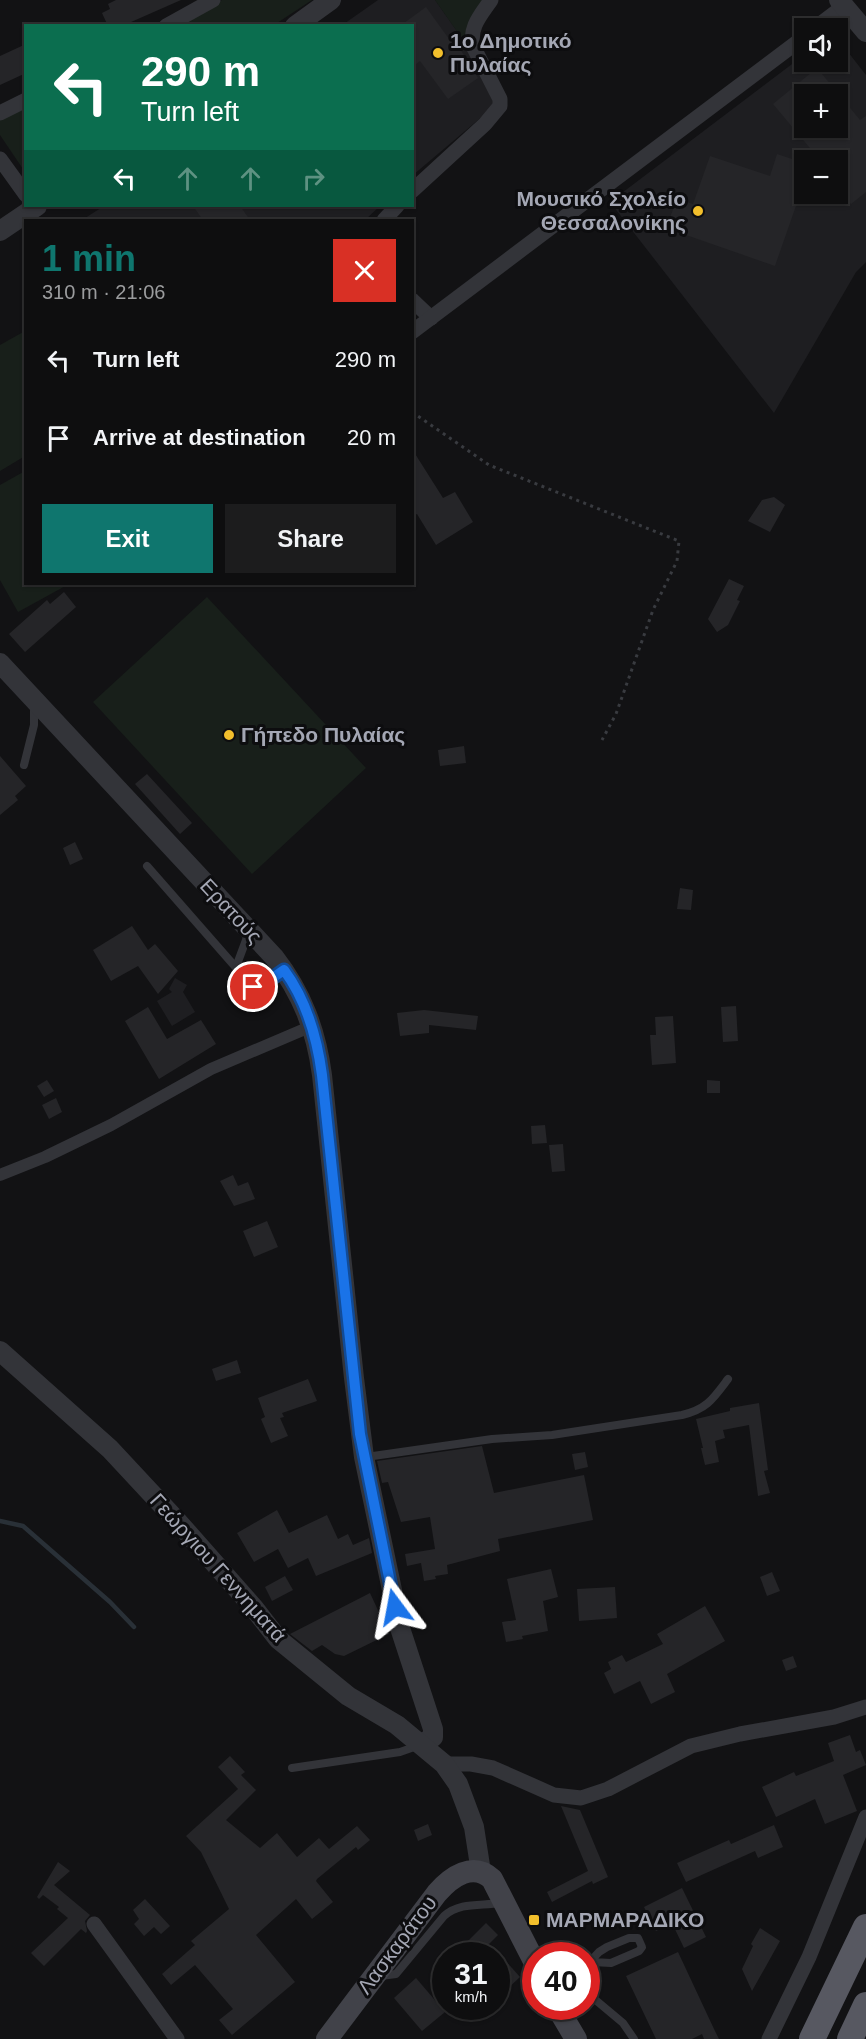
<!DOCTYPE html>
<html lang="en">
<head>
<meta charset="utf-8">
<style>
  body { margin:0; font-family:Helvetica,sans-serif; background:#1c1c1d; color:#f1f3f6; height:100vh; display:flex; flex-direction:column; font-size:22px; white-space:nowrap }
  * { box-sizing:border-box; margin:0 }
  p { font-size:20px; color:#9b9c9e }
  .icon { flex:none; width:33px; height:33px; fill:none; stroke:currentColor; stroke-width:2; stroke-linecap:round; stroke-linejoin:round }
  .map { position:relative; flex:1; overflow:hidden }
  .panel { position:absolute; left:24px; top:219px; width:390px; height:366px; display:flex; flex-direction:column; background:#0e0e0f; border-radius:0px; box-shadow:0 2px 4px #0004,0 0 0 2px #2e2e2f }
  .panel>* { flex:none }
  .guide { position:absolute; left:24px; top:24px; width:390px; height:183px; border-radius:0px; box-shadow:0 2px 4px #0004,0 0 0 2px #2e2e2f; background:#0b6e4f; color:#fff; overflow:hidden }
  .buttons { position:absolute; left:794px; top:18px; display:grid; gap:12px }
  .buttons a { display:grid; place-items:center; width:54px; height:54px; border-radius:0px; background:#0e0e0f; box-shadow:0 2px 4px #0004,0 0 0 2px #2e2e2f; font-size:30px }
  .speed { position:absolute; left:432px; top:1942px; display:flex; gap:12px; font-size:30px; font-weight:700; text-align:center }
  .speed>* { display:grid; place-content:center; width:78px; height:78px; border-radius:50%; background:#0e0e0f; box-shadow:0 2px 4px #0004,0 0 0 2px #2e2e2f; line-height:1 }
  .speed small { font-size:15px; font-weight:400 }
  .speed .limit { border:9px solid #d22; background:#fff; color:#111 }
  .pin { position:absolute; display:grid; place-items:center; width:51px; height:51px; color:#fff; margin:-26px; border:3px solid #fff; border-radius:50%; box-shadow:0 2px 6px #0007 }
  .me { position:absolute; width:66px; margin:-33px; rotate:347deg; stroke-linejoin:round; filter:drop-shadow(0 0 4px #0008) }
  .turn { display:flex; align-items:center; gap:21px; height:126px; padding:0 18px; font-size:27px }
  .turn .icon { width:78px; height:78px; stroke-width:2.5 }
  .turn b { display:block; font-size:42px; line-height:51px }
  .lanes { display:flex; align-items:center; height:57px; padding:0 18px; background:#0003; justify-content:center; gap:30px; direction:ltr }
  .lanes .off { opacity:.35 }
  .round { display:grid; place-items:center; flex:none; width:63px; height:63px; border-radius:0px; background:#1c1c1d }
  .headline { display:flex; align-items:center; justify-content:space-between; height:102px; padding:0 18px }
  h1 { font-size:36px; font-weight:700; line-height:45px; color:#0f766e }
  .action { display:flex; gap:12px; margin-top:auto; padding:12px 18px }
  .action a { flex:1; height:69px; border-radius:0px; background:#0f766e; color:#fff; font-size:24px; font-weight:700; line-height:69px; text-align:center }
  .action a+a { background:#1c1c1d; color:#f1f3f6 }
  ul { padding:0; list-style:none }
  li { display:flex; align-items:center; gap:18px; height:78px; padding:0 18px }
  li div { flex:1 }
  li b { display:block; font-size:22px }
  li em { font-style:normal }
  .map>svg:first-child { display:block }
  .built { fill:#1e1e21; fill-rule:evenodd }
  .green { fill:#181f1a }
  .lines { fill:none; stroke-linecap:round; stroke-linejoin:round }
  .stream { stroke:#293037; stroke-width:4.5 }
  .building { fill:#252528; fill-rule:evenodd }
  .path { stroke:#393b40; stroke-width:3; stroke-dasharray:3 4.5; stroke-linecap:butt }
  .service { stroke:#333439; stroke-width:8 }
  .pedestrian { stroke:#333439; stroke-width:12 }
  .minor { stroke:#333439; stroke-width:15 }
  .tertiary { stroke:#333439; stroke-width:20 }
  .secondary { stroke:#414249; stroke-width:22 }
  .trunk { stroke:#575861; stroke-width:26 }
  .route-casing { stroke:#114b97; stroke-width:15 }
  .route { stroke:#1a73e8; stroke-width:10 }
  .poi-dot { fill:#f2bf2c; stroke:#0d0d0f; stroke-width:2 }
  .labels { text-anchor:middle; stroke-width:6; stroke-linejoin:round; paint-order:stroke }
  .poi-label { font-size:21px; font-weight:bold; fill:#a4a7b4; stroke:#0d0d0f; text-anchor:start }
  .street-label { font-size:21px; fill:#a4a7b4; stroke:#0d0d0f }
</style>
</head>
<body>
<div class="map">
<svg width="866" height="2039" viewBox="0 0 866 2039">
  <rect width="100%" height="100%" fill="#121214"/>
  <g class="built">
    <polygon points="378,0 435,0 504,98 413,175 412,26 341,26"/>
    <path d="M837,38L866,75V262L856,272L774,413L610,202L804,55V62H837ZM804,94H837V128H804ZM804,160H837V194H804Z"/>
    <polygon points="104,206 380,206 365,220 82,220"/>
    <polygon points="175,978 187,985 183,992 195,1012 172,1026 157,1001 172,992 169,989"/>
  </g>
  <g class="green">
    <polygon points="222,0 312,0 274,25 174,26"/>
    <polygon points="435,0 486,0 468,47"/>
    <polygon points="25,105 25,172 0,135 0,118"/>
    <polygon points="25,331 25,456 0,471 0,345"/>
    <polygon points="25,471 26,584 69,584 18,612 0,580 0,485"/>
    <polygon points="207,597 366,768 252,874 93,702"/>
  </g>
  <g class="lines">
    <polyline class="stream" points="0,1521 23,1526 110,1602 134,1627"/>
  </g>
  <g class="building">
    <polygon points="116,0 181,0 122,26 108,26 102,13 110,9 108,4"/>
    <polygon points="426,7 454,46 457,44 478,78 448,99 420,61 412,67 412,26 400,26"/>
    <polygon points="26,44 26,73 0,85 0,56"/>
    <path d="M817,68L860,120L866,116V192L851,204L837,186V160H820L773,104ZM804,94H837V128H804Z"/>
    <polygon points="777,154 804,163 804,183 775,266 666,228 677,199 693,204 710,156 770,176"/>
    <polygon points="193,206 240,206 250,220 203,220"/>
    <polygon points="412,449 443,498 455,492 473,522 436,545 417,514 412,516"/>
    <polygon points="774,497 785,505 770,532 748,521 762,500"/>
    <polygon points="729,579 744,586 737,600 740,601 728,625 717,632 708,619"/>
    <polygon points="64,592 76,607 25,652 9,634 47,600 50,604"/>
    <polygon points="464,746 466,763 440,766 438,750"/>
    <polygon points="0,756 26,786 15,796 18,800 0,815"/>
    <polygon points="147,774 192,823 180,834 135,784"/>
    <polygon points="75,842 83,859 70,865 63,848"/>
    <polygon points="680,888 693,890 691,910 677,909"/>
    <polygon points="132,926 148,950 155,944 178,971 158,994 138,966 111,981 93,950"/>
    <polygon points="736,1006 738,1041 723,1042 721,1007"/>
    <polygon points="148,1007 167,1039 201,1020 216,1044 159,1079 125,1021"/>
    <polygon points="424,1010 478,1016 476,1030 429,1025 429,1033 400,1036 397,1013"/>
    <polygon points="673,1016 676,1063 652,1065 650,1035 656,1035 655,1017"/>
    <polygon points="47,1080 54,1091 44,1097 37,1086"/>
    <polygon points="707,1080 720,1081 720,1093 707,1093"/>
    <polygon points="56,1098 62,1112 49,1119 42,1105"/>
    <polygon points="545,1125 547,1143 532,1144 531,1126"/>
    <polygon points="563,1144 565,1171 552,1172 549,1145"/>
    <polygon points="233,1175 238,1186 248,1182 255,1199 234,1206 220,1181"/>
    <polygon points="267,1221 278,1247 254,1257 243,1231"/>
    <polygon points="237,1360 241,1373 216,1381 212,1369"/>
    <polygon points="308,1379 317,1401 282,1413 284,1417 280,1418 288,1436 271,1443 261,1419 265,1417 258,1398"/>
    <polygon points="759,1403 768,1470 764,1471 770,1493 758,1496 749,1425 723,1430 725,1438 715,1441 719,1462 705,1465 701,1448 703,1448 696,1419 730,1411 730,1408"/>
    <polygon points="482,1446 494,1493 584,1475 593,1520 498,1539 500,1551 447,1565 448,1574 435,1576 436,1579 424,1581 421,1563 407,1566 405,1554 435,1549 430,1517 401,1522 388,1482 382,1483 377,1461"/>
    <polygon points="585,1452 588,1467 575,1470 572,1454"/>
    <polygon points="277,1510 289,1533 327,1515 338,1539 348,1534 353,1545 369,1538 372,1553 316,1576 308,1558 288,1568 278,1549 254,1562 237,1533"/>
    <polygon points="551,1569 558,1597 543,1601 548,1631 522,1636 523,1639 506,1642 502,1622 516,1620 507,1579"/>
    <polygon points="772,1572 780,1591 767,1596 760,1577"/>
    <polygon points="285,1576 293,1590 272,1601 265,1587"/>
    <polygon points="615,1587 617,1618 579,1621 577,1589"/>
    <polygon points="370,1593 389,1634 344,1656 335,1654 322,1645 312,1651 290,1634"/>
    <polygon points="705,1606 725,1641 667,1674 675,1692 651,1704 640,1681 614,1694 604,1673 611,1669 608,1662 622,1655 626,1662 663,1644 657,1634"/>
    <polygon points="793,1656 797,1667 786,1671 782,1660"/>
    <polygon points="850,1735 856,1752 860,1750 866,1765 843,1775 857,1811 825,1824 815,1799 776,1817 762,1787 794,1772 796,1776 834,1761 828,1743"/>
    <polygon points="230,1756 245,1772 241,1775 256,1790 226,1820 260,1848 277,1833 297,1857 319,1838 329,1849 357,1826 370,1840 358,1850 356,1847 317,1879 316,1881 333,1902 312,1919 296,1899 256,1935 295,1982 232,2035 219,2020 233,2009 195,1965 171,1985 162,1974 195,1945 191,1941 229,1909 201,1852 186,1836 238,1789 218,1767"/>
    <polygon points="561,1806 580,1810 608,1877 593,1884 592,1881 552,1902 547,1892 588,1871"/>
    <polygon points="428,1824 432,1835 418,1841 414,1830"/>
    <polygon points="774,1825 783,1847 758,1858 755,1851 686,1882 677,1863 729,1840 731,1844"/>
    <polygon points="58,1862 70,1871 54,1885 90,1915 85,1921 87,1931 86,1933 81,1929 44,1966 31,1953 68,1918 57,1909 59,1907 43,1895 39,1899 37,1897"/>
    <polygon points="682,1888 706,1937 684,1948 672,1923 656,1931 644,1907"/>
    <polygon points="145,1899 170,1926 161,1934 154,1927 144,1936 134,1924 139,1919 133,1910"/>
    <polygon points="486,1923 498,1935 477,1956 453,1956"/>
    <polygon points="760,1928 780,1941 752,1991 742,1969 753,1946 751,1944"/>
    <polygon points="496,1950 520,1977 506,1990 496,1979"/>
    <polygon points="678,1952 714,2029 719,2039 704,2039 702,2034 692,2039 656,2039 626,1976"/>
    <polygon points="416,1978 445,2012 422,2031 394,1998"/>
  </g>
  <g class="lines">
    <polyline class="path" points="412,412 489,465 679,541 677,561 653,610 616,714 602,740"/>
    <g class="service">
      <polyline points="24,765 34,725 34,704"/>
      <polyline points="147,866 253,987 261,986 284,971"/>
      <polyline points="236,967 249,932"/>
      <path d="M366,1457L492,1439L552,1435L682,1415C707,1409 713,1399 728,1379"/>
      <polyline points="292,1768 400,1752 417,1746"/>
      <polyline points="586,1966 599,1952 607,1947 629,1938 638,1938 642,1947 639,1951 611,1963 593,1962"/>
      <path d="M381,1976L396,1974L444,1916C460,1902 480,1906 500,1903"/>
      <polyline points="586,1992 623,2023 634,2039"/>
    </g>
    <polyline class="pedestrian" points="0,1175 45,1157 111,1125 211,1069 312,1026"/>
    <g class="minor">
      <polyline points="166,26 213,0"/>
      <polyline points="815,28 844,6"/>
      <polyline points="0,113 26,100"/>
      <polyline points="0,159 26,195"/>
      <path d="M412,191L485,124L500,106V99L473,46C469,27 481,15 491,0"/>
      <polyline points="384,220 397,206"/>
      <polyline points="412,300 431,318"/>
      <polyline points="412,332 804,37"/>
      <polyline points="444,1764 471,1764 493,1768 554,1795 581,1798 608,1789 691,1746 740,1734 834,1717 866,1707"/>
      <polyline points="94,1924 177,2039"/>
      <polyline points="769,2039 809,1957 866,1817"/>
    </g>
    <g class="tertiary">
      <polyline points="839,0 866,32"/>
      <polyline points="295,26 331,0"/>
      <polyline points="0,231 37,206"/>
      <path d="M0,663L274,957C302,993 316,1030 322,1075L354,1378L364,1457L400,1628L433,1729V1737L422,1744"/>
      <polyline points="0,1351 110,1449 178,1522 254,1608 278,1639 348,1696 397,1725 444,1764 458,1784 474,1827 481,1872"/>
    </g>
    <g class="secondary">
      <polyline points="557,2007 576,2039"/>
      <path d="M327,2039L437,1893C451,1877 473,1861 492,1879L536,1965"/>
    </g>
    <g class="trunk">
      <polyline points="812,2039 866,1927"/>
      <polyline points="850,2039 866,2005"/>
    </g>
  </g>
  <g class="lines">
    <g class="route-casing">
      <path id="route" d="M253,987L261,986L284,970C307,1001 317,1037 322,1075L360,1434L395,1607"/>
    </g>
    <use href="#route" class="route"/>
  </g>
  <g class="poi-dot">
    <circle cx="438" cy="53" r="6"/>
    <circle cx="698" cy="211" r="6"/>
    <circle cx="229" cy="735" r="6"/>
    <rect x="528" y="1914" width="12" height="12" rx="3"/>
  </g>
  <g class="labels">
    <g class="poi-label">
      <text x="450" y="48">1ο Δημοτικό<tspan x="450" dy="24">Πυλαίας</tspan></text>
      <text x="686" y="206" text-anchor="end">Μουσικό Σχολείο<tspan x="686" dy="24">Θεσσαλονίκης</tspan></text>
      <text x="241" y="742">Γήπεδο Πυλαίας</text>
      <text x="546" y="1927">ΜΑΡΜΑΡΑΔΙΚΟ</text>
    </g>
    <g class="street-label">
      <text transform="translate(231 911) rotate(47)" y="7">Ερατούς</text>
      <text transform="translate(218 1568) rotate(48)" y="7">Γεώργιου Γεννηματά</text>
      <text transform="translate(397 1945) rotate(-53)" y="7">Λασκαράτου</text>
    </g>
  </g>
</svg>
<div class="buttons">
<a><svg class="icon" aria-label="sound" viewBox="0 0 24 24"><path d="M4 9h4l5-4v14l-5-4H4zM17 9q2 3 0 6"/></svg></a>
<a>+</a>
<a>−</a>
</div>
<div class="speed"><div>31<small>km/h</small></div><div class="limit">40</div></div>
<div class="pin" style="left:253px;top:987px;background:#d93025"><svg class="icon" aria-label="arrive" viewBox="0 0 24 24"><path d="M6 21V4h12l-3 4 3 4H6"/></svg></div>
<svg class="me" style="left:395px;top:1607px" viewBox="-20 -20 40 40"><path d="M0-17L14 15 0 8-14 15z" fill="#1a73e8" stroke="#fff" stroke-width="4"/></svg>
<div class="guide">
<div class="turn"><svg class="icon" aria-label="left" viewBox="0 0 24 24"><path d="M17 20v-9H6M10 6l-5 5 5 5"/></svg><div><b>290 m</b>Turn left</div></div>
<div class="lanes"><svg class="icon" aria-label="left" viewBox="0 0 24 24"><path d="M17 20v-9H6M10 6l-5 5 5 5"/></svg><svg class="icon off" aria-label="ahead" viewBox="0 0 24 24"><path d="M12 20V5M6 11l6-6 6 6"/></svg><svg class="icon off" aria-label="ahead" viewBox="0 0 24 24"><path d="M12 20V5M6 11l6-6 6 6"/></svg><svg class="icon off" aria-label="right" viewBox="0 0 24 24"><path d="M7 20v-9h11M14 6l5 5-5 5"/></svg></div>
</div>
<section class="panel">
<div class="headline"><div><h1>1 min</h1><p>310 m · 21:06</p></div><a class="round" style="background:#d93025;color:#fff"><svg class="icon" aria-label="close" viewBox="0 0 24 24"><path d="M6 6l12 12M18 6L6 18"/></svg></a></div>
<ul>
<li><svg class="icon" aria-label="left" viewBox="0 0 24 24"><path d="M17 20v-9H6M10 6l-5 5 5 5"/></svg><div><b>Turn left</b></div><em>290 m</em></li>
<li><svg class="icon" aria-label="arrive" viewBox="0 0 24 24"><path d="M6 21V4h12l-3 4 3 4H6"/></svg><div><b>Arrive at destination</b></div><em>20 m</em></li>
</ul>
<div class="action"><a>Exit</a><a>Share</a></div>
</section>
</div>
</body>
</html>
